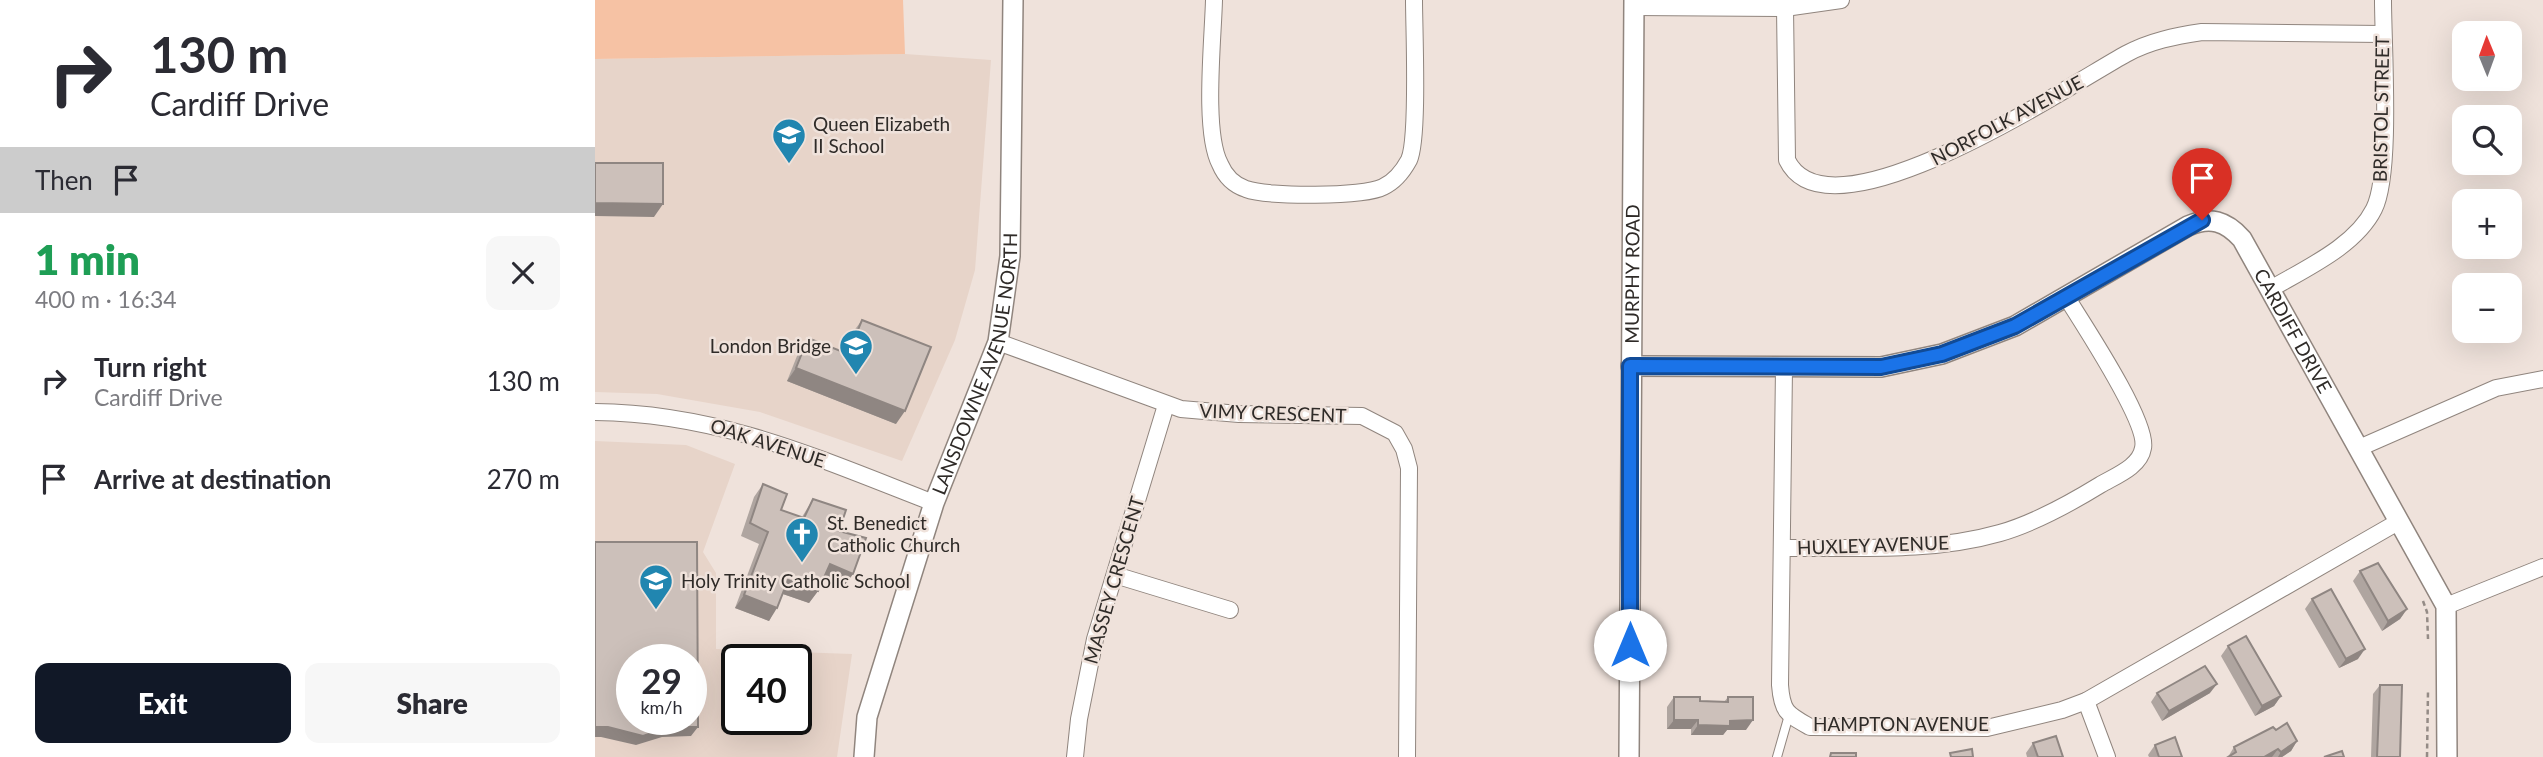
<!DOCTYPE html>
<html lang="en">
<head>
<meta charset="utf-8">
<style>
  body { margin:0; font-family:Lato,sans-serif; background:#f7f7f7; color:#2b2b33; height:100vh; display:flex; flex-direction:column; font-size:26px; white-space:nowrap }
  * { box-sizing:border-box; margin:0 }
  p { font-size:23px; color:#7c7c81 }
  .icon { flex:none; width:38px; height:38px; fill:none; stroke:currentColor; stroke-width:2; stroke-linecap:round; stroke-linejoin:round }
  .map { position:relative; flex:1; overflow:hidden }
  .details { display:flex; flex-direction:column; background:#fff; width:595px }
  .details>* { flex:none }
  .top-card { background:#fff; color:#2b2b33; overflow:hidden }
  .needle { width:46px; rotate:359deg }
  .controls { position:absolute; left:1857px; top:21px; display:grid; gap:14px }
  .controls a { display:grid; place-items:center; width:70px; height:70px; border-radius:14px; background:#fff; box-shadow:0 7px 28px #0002; font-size:35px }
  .speed { position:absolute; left:21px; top:644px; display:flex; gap:14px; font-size:35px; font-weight:700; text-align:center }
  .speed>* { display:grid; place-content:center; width:91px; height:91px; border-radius:50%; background:#fff; box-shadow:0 7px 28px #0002; line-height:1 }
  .speed small { font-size:18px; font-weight:400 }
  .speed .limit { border:4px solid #111; border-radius:10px; background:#fff; color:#111 }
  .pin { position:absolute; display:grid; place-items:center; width:60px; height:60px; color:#fff; margin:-72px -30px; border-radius:50% 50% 50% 0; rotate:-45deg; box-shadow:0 0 7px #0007 }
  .pin .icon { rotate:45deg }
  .me { position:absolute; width:77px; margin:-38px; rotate:0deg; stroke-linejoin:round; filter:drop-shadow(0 0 5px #0008) }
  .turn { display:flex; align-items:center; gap:24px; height:147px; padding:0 35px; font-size:32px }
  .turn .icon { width:91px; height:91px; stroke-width:2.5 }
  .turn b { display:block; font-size:49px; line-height:60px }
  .then { display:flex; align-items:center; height:66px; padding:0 35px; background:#0003; gap:14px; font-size:26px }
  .round { display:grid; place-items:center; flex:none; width:74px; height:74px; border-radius:14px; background:#f7f7f7 }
  .headline { display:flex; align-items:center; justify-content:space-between; height:119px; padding:0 35px }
  h1 { font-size:42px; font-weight:800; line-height:52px; color:#1e9e55 }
  .primary-button { display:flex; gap:14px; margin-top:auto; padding:14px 35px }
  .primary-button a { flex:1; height:80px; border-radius:14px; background:#111827; color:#fff; font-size:28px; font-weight:800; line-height:80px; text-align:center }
  .primary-button a+a { background:#f7f7f7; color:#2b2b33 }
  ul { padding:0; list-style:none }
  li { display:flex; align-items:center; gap:21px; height:98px; padding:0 35px }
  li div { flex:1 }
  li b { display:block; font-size:26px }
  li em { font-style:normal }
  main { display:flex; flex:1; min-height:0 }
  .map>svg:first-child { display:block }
  .built { fill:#e7d4c9; fill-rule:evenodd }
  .green { fill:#f6c2a4 }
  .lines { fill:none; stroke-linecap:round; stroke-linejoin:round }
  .service-casing { stroke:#90857e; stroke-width:10 }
  .minor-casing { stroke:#90857e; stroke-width:18 }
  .tertiary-casing { stroke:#90857e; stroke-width:22 }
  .path { stroke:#948b86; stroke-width:2.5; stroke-dasharray:5 3.5; stroke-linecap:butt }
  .service { stroke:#fff; stroke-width:8 }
  .minor { stroke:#fff; stroke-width:16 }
  .tertiary { stroke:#fff; stroke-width:19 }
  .wall { fill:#afa5a0 }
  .shaded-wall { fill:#8f8682 }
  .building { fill:#ccc0ba; stroke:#8f8682; stroke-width:2; fill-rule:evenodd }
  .route-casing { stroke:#114b97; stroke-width:18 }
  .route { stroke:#1a73e8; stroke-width:12 }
  .labels { text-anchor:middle; stroke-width:5; stroke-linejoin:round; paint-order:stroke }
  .street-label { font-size:19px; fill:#2f2b28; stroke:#efe2db }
  .poi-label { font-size:19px; fill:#2f2b28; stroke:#efe2db; text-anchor:start }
</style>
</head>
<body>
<main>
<section class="details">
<div class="top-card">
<div class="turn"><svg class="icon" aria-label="right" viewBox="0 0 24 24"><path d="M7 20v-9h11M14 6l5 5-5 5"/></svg><div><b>130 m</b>Cardiff Drive</div></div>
<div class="then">Then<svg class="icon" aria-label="arrive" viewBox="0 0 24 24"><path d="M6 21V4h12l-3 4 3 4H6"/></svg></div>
</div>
<div class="headline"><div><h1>1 min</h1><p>400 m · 16:34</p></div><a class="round"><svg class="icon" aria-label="close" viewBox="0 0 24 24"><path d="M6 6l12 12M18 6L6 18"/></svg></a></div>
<ul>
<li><svg class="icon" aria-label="right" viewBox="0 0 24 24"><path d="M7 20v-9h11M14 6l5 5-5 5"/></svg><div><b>Turn right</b><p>Cardiff Drive</p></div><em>130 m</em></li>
<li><svg class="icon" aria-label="arrive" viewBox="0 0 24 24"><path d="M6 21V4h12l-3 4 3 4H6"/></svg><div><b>Arrive at destination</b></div><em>270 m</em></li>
</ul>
<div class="primary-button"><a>Exit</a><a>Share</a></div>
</section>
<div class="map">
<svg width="1948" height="757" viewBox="0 0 1948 757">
  <rect width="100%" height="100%" fill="#efe2db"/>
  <g class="built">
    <polygon points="310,54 396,60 380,270 360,340 307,461 165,412 62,394 0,392 0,59"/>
    <path d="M0,441L91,445L140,464L108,552L121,573V649L257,654L242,757H0ZM37,660H96V719H37ZM142,660H201V719H142Z"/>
  </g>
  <polygon class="green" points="0,0 308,0 310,54 0,59"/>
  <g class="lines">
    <g class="service-casing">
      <polyline id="service" points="1182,757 1194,715"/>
    </g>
    <g class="minor-casing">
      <g id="minor">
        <path d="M619,0C618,40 608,132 625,164C630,176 639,185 651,189C672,197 769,197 788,187C799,182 808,171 814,160C824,138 819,30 819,0"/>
        <polyline points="1039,7 1190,8 1246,0"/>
        <path d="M1190,8L1192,160C1234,247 1476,84 1531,54C1555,41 1580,36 1607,32L1788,34"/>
        <path d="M1674,290C1709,269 1760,247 1779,209C1797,174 1788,46 1788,0"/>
        <polyline points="403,342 586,409 644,414 767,416 800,433 809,449 814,468 812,757"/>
        <path d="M1189,368L1185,685C1187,712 1192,714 1215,727L1392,728L1467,710L1491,701L1803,522"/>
        <path d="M0,412C125,413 225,459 339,503"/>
        <polyline points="1764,448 1901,388 1948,379"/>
        <path d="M1187,548C1259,547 1335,553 1405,533C1440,523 1474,504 1505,485C1520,476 1545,467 1548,448C1554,423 1488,324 1472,298"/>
        <polyline points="520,575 635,610"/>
        <polyline points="1851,606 1948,567"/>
        <polyline points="1491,701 1512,757"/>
        <polyline points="480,757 484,719 500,639 571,405"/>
      </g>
    </g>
    <g class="tertiary-casing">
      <g id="tertiary">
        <path id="s1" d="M1036,366L1286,367L1347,354L1420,326L1593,226C1615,216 1631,221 1647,239L1851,606L1852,757"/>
        <path id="s2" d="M269,757L272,717L339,503L403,342L415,256L418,0"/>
        <path id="s3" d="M1034,757L1039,0"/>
      </g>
    </g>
    <g class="path">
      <polyline points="1828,601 1832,612 1833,639"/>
      <polyline points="1832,757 1833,691"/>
    </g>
    <use href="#service" class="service"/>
    <use href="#minor" class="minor"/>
    <use href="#tertiary" class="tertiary"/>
  </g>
  <g class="wall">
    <polygon points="267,320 301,424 192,381 204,351 213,338 250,353 258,332"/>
    <polygon points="168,484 186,510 207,517 218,499 244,531 258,574 249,586 229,578 223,591 214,603 188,594 174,621 140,608 164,544 146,536 159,497"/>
    <polygon points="1765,571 1812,609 1805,619 1787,631 1758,581"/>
    <polygon points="1717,599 1763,659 1744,668 1710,609"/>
    <polygon points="1633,646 1686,696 1679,706 1660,716 1626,656"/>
    <polygon points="1785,685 1805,757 1776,757 1778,694"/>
    <polygon points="1562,693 1615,693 1567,721 1556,702"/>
    <polygon points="1079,697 1105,701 1129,702 1133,697 1151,730 1132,730 1128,735 1096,735 1096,729 1072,729 1072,707"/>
    <polygon points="1702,741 1696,751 1687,757 1633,757 1639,747"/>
    <polygon points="1438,743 1468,757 1432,757 1431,753"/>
    <polygon points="1560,745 1587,757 1554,757 1553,755"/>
  </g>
  <g class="shaded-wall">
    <polygon points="0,203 68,204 59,217 0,216"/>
    <polygon points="201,368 310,411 301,424 192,381"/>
    <polygon points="235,564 258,574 249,586 226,577"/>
    <polygon points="193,580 223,591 214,603 185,593"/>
    <polygon points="149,595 182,608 174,621 140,608"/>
    <polygon points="1812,609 1805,619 1787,631 1793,621"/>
    <polygon points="1770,649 1763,659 1744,668 1751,659"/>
    <polygon points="1622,684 1615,693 1567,721 1574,711"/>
    <polygon points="1686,696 1679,706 1660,716 1667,706"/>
    <polygon points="1079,720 1103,720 1096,729 1072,729"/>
    <polygon points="1158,720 1151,730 1132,730 1128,735 1096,735 1103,725 1135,721"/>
    <polygon points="0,727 103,727 96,736 67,737 41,745 6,737 0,737"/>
    <polygon points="1702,741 1696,751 1687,757 1683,757 1686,752"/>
    <polygon points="1683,749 1677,757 1669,757"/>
  </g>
  <g class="building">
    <polygon points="0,163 68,163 68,204 0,203"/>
    <polygon points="267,320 336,347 310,411 201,368 213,338 253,354"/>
    <polygon points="168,484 192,494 186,510 209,518 218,499 251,510 244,531 271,538 258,574 235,564 223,591 193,580 182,608 149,595 173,532 155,523"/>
    <path d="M0,542H102L103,727H74L48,736L13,727H0ZM37,660H96V719H37Z"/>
    <polygon points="1783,563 1812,609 1793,621 1765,571"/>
    <polygon points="1736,589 1770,649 1751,659 1717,599"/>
    <polygon points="1651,636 1686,696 1667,706 1633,646"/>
    <polygon points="1610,666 1622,684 1574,711 1562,693"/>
    <polygon points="1785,685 1807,685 1805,757 1782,757"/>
    <polygon points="1079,697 1105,697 1105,701 1133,702 1133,697 1158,697 1158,720 1135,721 1135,726 1103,725 1103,720 1079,720"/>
    <polygon points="1692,723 1702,741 1686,752 1683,749 1669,757 1633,757 1641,752 1639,747 1678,727 1681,730"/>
    <polygon points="1461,736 1468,757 1443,757 1438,743"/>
    <polygon points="1580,737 1587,757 1564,757 1560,745"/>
    <polygon points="1377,749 1378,757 1356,757 1355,753"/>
    <polygon points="1747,751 1749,757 1729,757"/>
    <polygon points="1236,753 1261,753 1261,757 1235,757"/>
  </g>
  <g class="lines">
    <g class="route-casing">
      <polyline id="route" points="1035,645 1035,366 1286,367 1347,354 1420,326 1607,220"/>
    </g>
    <use href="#route" class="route"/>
  </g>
  <defs>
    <g id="school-pin" transform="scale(1.75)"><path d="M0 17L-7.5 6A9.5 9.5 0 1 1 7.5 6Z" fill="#2186b0" stroke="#efe2db"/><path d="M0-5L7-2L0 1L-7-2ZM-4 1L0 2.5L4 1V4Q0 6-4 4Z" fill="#fff"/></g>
    <g id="church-pin" transform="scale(1.75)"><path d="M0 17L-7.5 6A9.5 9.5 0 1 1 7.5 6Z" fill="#2186b0" stroke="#efe2db"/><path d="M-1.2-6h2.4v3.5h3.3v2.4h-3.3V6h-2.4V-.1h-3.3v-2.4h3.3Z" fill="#fff"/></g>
  </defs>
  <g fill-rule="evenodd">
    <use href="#school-pin" x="194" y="135"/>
    <use href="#school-pin" x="261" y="346"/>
    <use href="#church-pin" x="207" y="534"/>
    <use href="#school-pin" x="61" y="581"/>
  </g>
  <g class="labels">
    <g class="street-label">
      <text transform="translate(1786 109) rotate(-89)" y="7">BRISTOL STREET</text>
      <text transform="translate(1412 120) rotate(-28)" y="7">NORFOLK AVENUE</text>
      <text dy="7" stroke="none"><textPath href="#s3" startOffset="483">MURPHY ROAD</textPath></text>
      <text dy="7" stroke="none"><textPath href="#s1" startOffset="756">CARDIFF DRIVE</textPath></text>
      <text dy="7" stroke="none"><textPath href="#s2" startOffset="411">LANSDOWNE AVENUE NORTH</textPath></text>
      <text transform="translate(678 413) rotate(2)" y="7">VIMY CRESCENT</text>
      <text transform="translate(173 443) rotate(18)" y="7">OAK AVENUE</text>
      <text transform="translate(1278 545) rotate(-2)" y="7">HUXLEY AVENUE</text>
      <text transform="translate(519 580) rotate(-74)" y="7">MASSEY CRESCENT</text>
      <text x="1306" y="731">HAMPTON AVENUE</text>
    </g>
    <g class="poi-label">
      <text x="218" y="131">Queen Elizabeth<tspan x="218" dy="22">II School</tspan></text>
      <text x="236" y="353" text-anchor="end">London Bridge</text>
      <text x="232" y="530">St. Benedict<tspan x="232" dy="22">Catholic Church</tspan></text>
      <text x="86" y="588">Holy Trinity Catholic School</text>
    </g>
  </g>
</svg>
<div class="controls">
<a><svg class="needle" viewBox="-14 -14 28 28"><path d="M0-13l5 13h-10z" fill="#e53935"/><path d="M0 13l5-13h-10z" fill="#7c7c81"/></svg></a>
<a><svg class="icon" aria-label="search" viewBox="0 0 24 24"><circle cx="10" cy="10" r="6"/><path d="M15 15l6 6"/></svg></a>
<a>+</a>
<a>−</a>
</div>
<div class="speed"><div>29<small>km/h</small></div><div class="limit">40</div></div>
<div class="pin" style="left:1607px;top:220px;background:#d93025"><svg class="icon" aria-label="arrive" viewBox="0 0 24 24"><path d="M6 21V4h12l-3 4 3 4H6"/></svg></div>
<svg class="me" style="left:1035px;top:645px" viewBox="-20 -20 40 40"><circle r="19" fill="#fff"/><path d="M0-13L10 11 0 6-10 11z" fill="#1a73e8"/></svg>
</div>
</main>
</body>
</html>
